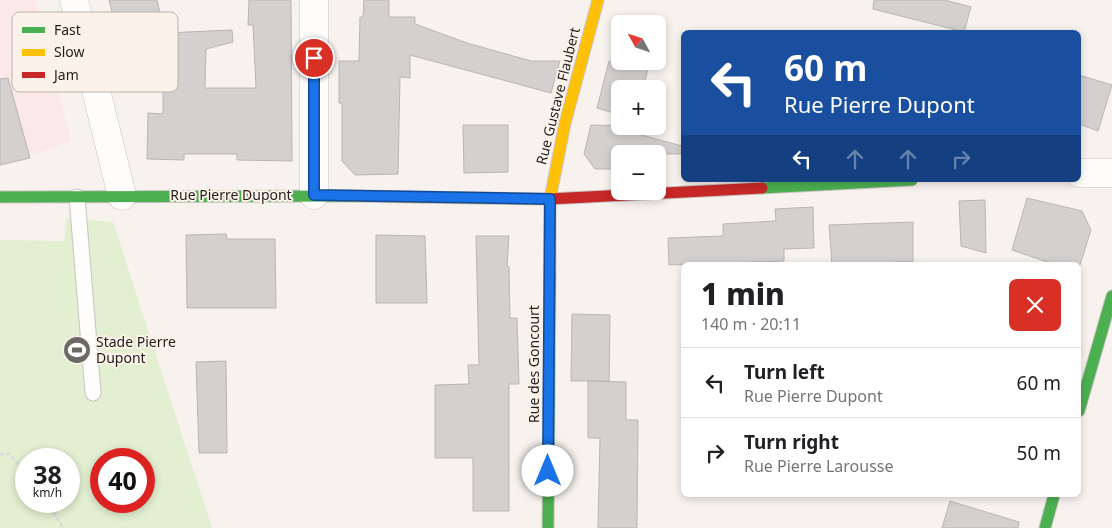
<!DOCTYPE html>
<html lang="en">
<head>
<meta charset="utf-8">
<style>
  body { margin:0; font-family:"Noto Sans",sans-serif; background:#f2f2f2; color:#202124; height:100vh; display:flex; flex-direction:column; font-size:19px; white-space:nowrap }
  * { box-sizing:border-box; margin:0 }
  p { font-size:16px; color:#757577 }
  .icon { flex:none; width:28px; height:28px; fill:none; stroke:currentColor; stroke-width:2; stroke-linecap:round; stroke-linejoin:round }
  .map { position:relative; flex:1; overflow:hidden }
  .side { position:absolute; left:681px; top:262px; width:400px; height:235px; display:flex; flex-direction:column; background:#fff; border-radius:8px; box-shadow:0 2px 8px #0003 }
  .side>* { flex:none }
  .top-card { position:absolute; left:681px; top:30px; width:400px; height:152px; border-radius:8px; box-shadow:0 2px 8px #0003; background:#1a4fa0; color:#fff; overflow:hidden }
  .needle { width:32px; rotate:310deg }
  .buttons { position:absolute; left:611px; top:15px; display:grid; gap:10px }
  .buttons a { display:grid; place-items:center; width:55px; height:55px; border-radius:8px; background:#fff; box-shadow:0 2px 8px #0003; font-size:25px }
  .speed { position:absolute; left:15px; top:448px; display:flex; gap:10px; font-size:25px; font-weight:700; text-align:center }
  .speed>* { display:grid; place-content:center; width:65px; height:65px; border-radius:50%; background:#fff; box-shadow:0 2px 8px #0003; line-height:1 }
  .speed small { font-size:12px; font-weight:400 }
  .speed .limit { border:8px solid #d22; background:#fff; color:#111 }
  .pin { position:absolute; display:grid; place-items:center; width:42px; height:42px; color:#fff; margin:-21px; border:2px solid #fff; border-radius:50%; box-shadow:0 1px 5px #0007 }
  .me { position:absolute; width:55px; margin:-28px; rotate:0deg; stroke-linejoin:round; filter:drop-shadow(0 0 4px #0008) }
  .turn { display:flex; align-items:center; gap:18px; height:105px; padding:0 20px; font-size:22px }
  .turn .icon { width:65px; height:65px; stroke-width:2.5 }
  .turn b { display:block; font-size:35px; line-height:42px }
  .lanes { display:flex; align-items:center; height:48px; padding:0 20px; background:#0003; justify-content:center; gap:25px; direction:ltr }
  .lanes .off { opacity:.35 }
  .round { display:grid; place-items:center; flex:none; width:52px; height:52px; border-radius:8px; background:#f2f2f2 }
  .head { display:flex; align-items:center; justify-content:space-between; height:85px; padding:0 20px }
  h1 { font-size:30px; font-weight:800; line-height:38px }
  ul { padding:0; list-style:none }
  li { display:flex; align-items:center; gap:15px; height:70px; padding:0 20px; border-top:1px solid #e0e0e0 }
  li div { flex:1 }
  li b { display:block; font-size:19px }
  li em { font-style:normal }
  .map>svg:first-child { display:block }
  .industrial { fill:#fae9e8 }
  .green { fill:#e2efd0; fill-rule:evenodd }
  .building { fill:#d5d0d0; stroke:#b9b5b4 }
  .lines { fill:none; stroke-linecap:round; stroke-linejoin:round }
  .lane-casing { stroke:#c8c4c1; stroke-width:17 }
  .street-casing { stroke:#c8c4c1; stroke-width:29 }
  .fast-casing { stroke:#c8c4c1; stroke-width:13 }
  .slow-casing { stroke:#c8c4c1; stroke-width:13 }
  .jam-casing { stroke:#c8c4c1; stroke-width:13 }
  .path { stroke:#dcdada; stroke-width:3; stroke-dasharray:4 2.5; stroke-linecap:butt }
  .lane { stroke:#fefdfc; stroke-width:15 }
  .street { stroke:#fefdfc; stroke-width:28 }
  .fast { stroke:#4caf50; stroke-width:11 }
  .slow { stroke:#ffc107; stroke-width:11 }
  .jam { stroke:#c62828; stroke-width:11 }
  .route-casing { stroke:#114b97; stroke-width:12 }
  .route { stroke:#1a73e8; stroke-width:9 }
  .labels { text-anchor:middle; stroke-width:4; stroke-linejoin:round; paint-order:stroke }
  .street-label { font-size:14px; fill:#211d1b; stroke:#fbf2ea }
  .poi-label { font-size:14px; fill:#211d1b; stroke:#fbf2ea; text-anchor:start }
  .key { fill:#fbf2ea; stroke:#bab2ac; stroke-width:1 }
  .key-label { font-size:14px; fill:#211d1b }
</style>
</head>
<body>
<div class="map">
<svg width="1112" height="528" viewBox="0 0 1112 528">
  <rect width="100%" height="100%" fill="#f7f2ee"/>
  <polygon class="industrial" points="0,0 35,0 71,141 0,167"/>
  <path class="green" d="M66,218L113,222L212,528H0V240L64,241ZM26,459H69V501H26ZM101,459H144V501H101Z"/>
  <g class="building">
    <polygon points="109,0 157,0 165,33 232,30 233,42 206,49 205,88 256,88 253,25 248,25 249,0 291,0 292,161 237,160 237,154 184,154 184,160 147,159 148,113 163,114 163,59 126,67"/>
    <polygon points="364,0 389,0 389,17 415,17 415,24 467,43 531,61 560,61 551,93 410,55 410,78 400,77 398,174 355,175 342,161 342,103 339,103 339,61 359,61 360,17 363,17"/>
    <polygon points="874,0 945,0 971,7 964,32 873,9"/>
    <polygon points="609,61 650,61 643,89 620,89 620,115 597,108"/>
    <polygon points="1079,75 1112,85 1098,131 1079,124"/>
    <polygon points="8,78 30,158 0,165 0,79"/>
    <polygon points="463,125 508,125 508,172 464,173"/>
    <polygon points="591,125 633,126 631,132 682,146 681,154 620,154 620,169 595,169 584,154"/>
    <polygon points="1027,198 1082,211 1091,230 1080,265 1056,265 1012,250"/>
    <polygon points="985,200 986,253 961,246 959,201"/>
    <polygon points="813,207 814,248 784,249 784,261 669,265 668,238 723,236 723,224 776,221 775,209"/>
    <polygon points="913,222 913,262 894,262 894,264 832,265 829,225"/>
    <polygon points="226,234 227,239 275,239 276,308 187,308 186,235"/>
    <polygon points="376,235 425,236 427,303 376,303"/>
    <polygon points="476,236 509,236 507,266 509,267 510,318 517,318 519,384 509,384 509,511 473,511 473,458 435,458 435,385 469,384 468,365 479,365"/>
    <polygon points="572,314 610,315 609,381 571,381"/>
    <polygon points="226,361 227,453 199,453 196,362"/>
    <polygon points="588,381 626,382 626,420 638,420 637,528 598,528 600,438 588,438"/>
    <polygon points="950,501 1019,522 1018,528 942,528"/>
  </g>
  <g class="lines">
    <g class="lane-casing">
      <polyline id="lane" points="77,197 93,393"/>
    </g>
    <g class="street-casing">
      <g id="street">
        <polyline points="74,0 122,196"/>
        <polyline points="1079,173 1112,173"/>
        <polyline points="314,195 314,0"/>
      </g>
    </g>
    <g class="fast-casing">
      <g id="fast">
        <polyline points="762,188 912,180"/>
        <polyline points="0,197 349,196"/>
        <polyline points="1079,411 1112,296"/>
        <polyline points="548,528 550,274"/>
        <polyline points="1045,528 1054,495"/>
      </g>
    </g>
    <g class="slow-casing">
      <g id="slow">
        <polyline points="349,196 549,199"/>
        <polyline points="550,274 550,199 565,123 598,0"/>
      </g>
    </g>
    <g class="jam-casing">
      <polyline id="jam" points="549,199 762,188"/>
    </g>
    <g class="path">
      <polyline points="0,454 10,454 26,474"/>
      <polyline points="47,501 63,528"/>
    </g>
    <use href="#lane" class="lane"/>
    <use href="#street" class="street"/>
    <use href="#fast" class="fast"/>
    <use href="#slow" class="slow"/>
    <use href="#jam" class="jam"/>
  </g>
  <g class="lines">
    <g class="route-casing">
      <polyline id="route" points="314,58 314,195 550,199 548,471"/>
    </g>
    <use href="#route" class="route"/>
  </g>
  <defs>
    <g id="stadium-disc" transform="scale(1.4375)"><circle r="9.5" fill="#6c6865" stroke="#fbf2ea"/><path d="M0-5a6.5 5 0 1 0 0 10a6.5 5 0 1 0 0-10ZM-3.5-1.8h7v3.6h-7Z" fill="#fff"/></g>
  </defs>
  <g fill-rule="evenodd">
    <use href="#stadium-disc" x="77" y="350"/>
  </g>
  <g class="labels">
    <g class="street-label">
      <text transform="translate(558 96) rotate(-76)" y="5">Rue Gustave Flaubert</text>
      <text x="231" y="200">Rue Pierre Dupont</text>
      <text transform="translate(534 364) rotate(-90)" y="5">Rue des Goncourt</text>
    </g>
    <g class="poi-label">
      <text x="96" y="347">Stade Pierre<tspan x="96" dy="16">Dupont</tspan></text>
    </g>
  </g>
  <rect x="12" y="12" width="166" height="80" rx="8" class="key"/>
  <rect x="22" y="27" width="23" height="6" fill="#4caf50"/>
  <rect x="22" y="49" width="23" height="7" fill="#ffc107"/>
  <rect x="22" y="72" width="23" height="6" fill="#c62828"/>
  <g class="key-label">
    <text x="54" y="35">Fast</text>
    <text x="54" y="57">Slow</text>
    <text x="54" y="80">Jam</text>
  </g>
</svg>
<div class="buttons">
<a><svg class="needle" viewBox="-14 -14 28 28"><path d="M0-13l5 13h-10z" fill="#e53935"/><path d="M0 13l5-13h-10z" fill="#757577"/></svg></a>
<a>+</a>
<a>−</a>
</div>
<div class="speed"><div>38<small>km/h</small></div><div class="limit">40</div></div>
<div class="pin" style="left:314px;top:58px;background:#d93025"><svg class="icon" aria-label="arrive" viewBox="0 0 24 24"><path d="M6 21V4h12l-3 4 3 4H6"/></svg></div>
<svg class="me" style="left:548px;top:471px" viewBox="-20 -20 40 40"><circle r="19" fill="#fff"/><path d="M0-13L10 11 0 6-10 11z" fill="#1a73e8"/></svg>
<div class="top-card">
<div class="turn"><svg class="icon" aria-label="left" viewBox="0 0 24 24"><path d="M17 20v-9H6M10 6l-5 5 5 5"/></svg><div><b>60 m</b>Rue Pierre Dupont</div></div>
<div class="lanes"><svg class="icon" aria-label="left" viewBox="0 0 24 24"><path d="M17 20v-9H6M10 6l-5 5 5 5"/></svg><svg class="icon off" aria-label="ahead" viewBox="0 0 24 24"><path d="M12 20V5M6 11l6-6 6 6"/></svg><svg class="icon off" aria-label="ahead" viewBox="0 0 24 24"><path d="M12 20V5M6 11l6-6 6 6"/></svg><svg class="icon off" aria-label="right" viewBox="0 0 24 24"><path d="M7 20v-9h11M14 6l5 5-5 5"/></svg></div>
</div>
<section class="side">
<div class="head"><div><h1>1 min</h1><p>140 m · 20:11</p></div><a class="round" style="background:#d93025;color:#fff"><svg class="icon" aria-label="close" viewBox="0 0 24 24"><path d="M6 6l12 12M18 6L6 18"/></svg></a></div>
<ul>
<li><svg class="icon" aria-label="left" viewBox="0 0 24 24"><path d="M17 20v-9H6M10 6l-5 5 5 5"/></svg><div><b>Turn left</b><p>Rue Pierre Dupont</p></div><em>60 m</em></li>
<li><svg class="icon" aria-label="right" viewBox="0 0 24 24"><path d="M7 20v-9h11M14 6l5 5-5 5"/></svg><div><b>Turn right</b><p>Rue Pierre Larousse</p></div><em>50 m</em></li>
</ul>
</section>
</div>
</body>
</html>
